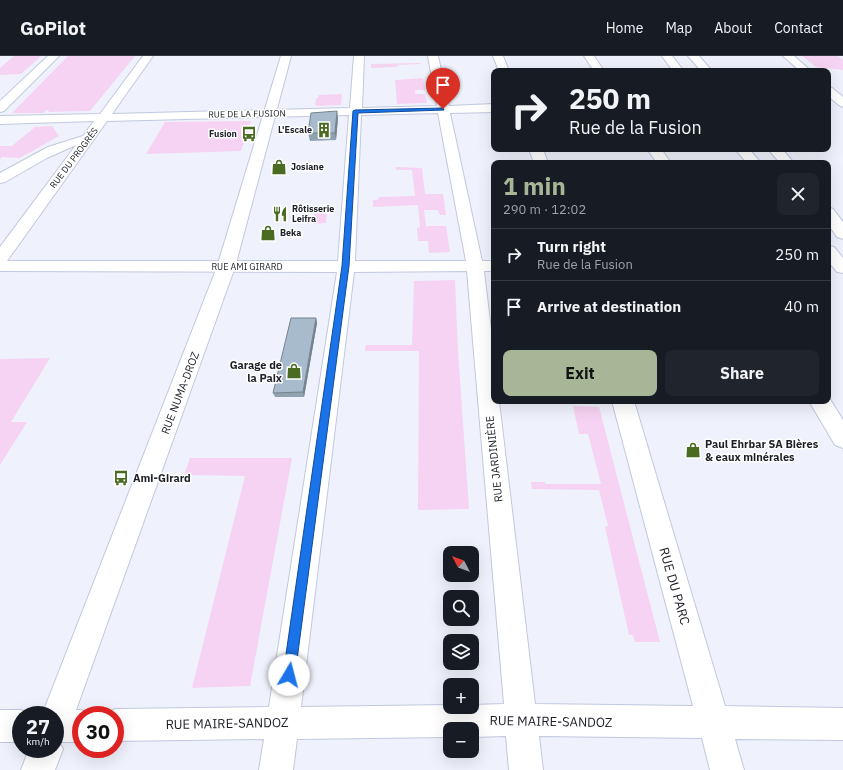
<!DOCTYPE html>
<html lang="en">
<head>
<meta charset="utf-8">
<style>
  body { margin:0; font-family:"IBM Plex Sans",sans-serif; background:#20242c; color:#f1f3f6; height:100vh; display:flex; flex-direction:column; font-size:15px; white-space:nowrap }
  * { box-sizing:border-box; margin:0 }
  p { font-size:13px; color:#9ea1a6 }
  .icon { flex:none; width:22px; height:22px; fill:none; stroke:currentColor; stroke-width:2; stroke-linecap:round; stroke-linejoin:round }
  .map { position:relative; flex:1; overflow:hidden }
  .details { position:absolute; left:491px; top:104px; width:340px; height:244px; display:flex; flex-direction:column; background:#171b24; border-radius:8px; box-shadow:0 4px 16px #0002 }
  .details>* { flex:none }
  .banner { position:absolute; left:491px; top:12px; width:340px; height:84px; border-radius:8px; box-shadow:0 4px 16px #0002; background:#171b24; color:#f1f3f6; overflow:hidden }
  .needle { width:26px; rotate:311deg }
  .controls { position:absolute; left:443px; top:490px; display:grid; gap:8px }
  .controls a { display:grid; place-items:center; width:36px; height:36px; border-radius:8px; background:#171b24; box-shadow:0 4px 16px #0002; font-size:20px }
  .speed { position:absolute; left:12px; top:650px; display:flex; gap:8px; font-size:20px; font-weight:700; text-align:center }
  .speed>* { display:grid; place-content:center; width:52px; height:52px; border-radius:50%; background:#171b24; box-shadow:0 4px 16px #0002; line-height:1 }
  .speed small { font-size:10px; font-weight:400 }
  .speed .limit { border:6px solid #d22; background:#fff; color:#111 }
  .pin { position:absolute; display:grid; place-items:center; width:34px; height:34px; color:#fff; margin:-41px -17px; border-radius:50% 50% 50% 0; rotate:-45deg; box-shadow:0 0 4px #0007 }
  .pin .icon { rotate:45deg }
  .me { position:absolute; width:44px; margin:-22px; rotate:8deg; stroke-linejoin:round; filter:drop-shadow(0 0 3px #0008) }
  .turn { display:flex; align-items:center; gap:14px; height:84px; padding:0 12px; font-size:18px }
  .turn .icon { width:52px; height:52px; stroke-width:2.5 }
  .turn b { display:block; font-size:28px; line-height:34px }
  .round { display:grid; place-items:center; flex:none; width:42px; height:42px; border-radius:8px; background:#20242c }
  .head { display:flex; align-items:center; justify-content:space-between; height:68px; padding:0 12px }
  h1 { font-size:24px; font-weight:700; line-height:30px; color:#a6b697 }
  .cta { display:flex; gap:8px; margin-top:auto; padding:8px 12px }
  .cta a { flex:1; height:46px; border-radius:8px; background:#a6b697; color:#111; font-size:16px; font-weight:700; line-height:46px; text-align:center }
  .cta a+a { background:#20242c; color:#f1f3f6 }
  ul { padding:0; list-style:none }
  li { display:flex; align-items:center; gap:12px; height:52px; padding:0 12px; border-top:1px solid #363941 }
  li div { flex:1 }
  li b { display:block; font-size:15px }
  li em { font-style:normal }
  header { display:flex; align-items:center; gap:24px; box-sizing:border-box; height:56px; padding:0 20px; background:#171b24; border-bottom:1px solid #363941 }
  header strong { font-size:19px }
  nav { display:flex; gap:22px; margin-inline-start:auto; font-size:14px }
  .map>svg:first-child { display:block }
  .green { fill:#f6d3f2 }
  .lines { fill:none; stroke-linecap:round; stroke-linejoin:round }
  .minor-casing { stroke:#c1c8df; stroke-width:2 }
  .secondary-casing { stroke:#c1c8df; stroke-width:2 }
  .primary-casing { stroke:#c1c8df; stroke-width:2 }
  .minor { fill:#fff; fill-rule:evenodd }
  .secondary { fill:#fff; fill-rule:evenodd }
  .primary { fill:#fff; fill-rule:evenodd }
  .wall { fill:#90a1af }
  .shaded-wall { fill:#75838f }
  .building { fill:#a7bbcc; stroke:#75838f }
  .route { fill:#1a73e8; stroke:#114b97 }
  .labels { text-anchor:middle; stroke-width:3; stroke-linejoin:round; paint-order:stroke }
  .far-street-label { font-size:9px; fill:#1c1f27; stroke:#fff }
  .far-poi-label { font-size:9px; font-weight:bold; fill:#1c1f27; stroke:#fff; text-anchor:start }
  .poi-label { font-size:11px; font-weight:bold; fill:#1c1f27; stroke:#fff; text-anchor:start }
  .street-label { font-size:11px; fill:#1c1f27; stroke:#fff }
  .near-street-label { font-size:13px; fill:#1c1f27; stroke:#fff }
</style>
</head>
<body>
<header>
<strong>GoPilot</strong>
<nav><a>Home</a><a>Map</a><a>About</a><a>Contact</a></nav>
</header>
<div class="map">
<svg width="843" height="714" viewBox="0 0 843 714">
  <rect width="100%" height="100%" fill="#eff2fc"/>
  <g class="green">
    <polygon points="14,0 41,0 21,18 0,19 0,12"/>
    <polygon points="68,0 135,0 90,55 48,56 49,54 46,54 44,57 12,57"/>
    <polygon points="802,0 838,0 843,4 843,14 816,11"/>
    <polygon points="420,7 421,8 397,9 397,11 395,11 371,12 371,8"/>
    <polygon points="423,22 425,34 415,34 415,38 425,38 427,47 397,48 395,24"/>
    <polygon points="342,38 341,49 315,50 316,43 319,40 317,39"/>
    <polygon points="251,65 241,95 146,98 165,66"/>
    <polygon points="52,70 59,80 20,102 2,101 0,103 0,90 12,90 35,71"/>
    <polygon points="396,111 422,112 425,138 443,138 446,159 440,159 438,154 424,154 426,170 446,170 450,196 429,197 428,185 418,185 417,172 420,171 418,149 373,151 373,144 378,144 379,141 415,140 412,114 396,114"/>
    <polygon points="314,156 327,156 326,167 313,168"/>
    <polygon points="455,224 458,295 469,453 418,454 419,295 365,295 366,289 412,289 414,225"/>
    <polygon points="50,302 11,366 27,366 0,409 0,303"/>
    <polygon points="573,350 599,351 660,586 635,586 633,579 629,579 605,471 608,470 599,434 532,433 531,426 545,426 545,428 601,428 588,378 579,378"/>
    <polygon points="190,402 292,402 250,630 192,632 245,420 184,419"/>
  </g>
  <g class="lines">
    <g class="minor-casing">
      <g id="minor">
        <polygon points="48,0 59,0 4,55 0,56 0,45"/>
        <path d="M143,0H153L112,58L350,52L354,0H364L362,52L437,50L428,0H438L449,50L494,48V56L450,57L482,205H494V215H484L494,299V345H499L535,648L693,650L612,345H634L725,650L843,652V684L735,683L744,714H710L702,682L539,680L543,714H509L506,680L472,681V673H450V681L297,683L293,714H259L264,683L115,685V659H103L115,653L269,651L337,216L0,215V191L76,89L47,102L5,126L0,127V117L48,91L83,80L94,65L0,68V60L100,58ZM438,57L466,205H355L361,59ZM349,59L338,205H7L107,65ZM467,215L504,648L472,649V651H450V649L301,651L354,216Z"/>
        <polygon points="493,0 503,0 509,15 499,15"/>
        <polygon points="584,0 594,0 604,15 594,15"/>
        <polygon points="783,0 794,0 811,15 800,15"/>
        <polygon points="828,31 832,32 843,41 843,51 839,49 828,40"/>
        <polygon points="529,93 543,93 548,107 534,107"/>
        <polygon points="647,93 661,93 671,107 657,107"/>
        <polygon points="828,340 843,364 843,392 835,389 809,345 828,345"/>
        <polygon points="0,654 21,654 32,659 21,659 21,686 0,686"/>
        <polygon points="55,654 81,654 92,659 81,659 81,686 55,686 55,659 43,659"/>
      </g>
    </g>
    <g class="secondary-casing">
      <polygon id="secondary" points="281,0 291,0 235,211 71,668 66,679 58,683 63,693 55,714 21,714 29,693 55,693 55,659 42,659 217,211"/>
    </g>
    <g class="primary-casing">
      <g id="primary">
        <polygon points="662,0 672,0 684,15 673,15"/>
        <polygon points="688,0 699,0 712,15 701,15"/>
        <polygon points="735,93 749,93 761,107 747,107"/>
        <polygon points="768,93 782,93 794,107 780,107"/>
        <polygon points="828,151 833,153 843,166 843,183 837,181 828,168"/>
        <polygon points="828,190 834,191 843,202 843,217 837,216 828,205"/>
      </g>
    </g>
    <use href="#minor" class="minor"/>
    <use href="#secondary" class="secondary"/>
    <use href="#primary" class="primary"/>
  </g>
  <g class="wall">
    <polygon points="338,62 336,84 310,85 308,77"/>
    <polygon points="316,262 317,267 304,341 275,341 273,337"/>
  </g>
  <g class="shaded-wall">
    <polygon points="337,55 338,62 336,84 335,77"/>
    <polygon points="316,262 317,267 304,341 303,336"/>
  </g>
  <g class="building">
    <polygon points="337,55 335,77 308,77 311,57"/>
    <polygon points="291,262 316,262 303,336 273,337"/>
  </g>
  <polygon class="route" points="443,52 444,54 358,57 349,210 295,619 293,623 289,625 284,623 283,619 342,210 353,55 355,54"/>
  <defs>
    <g id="building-bare" transform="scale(1.2)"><path d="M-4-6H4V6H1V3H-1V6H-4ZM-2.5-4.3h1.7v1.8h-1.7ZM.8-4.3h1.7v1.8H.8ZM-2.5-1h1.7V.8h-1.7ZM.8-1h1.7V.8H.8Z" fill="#4a6b22" stroke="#fff" stroke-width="2.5" paint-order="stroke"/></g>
    <g id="bus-bare" transform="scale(1.2)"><path d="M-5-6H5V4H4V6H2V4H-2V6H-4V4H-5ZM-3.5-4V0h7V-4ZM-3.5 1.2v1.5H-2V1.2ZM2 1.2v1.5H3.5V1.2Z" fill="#4a6b22" stroke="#fff" stroke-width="2.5" paint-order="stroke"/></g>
    <g id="shop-bare" transform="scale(1.2)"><path d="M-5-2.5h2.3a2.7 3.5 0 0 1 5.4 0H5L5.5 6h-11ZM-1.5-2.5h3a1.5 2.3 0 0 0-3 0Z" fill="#4a6b22" stroke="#fff" stroke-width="2.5" paint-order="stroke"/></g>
    <g id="restaurant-bare" transform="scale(1.2)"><path d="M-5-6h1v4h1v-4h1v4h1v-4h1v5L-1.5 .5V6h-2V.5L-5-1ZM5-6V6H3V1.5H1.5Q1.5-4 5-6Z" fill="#4a6b22" stroke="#fff" stroke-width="2.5" paint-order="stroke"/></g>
  </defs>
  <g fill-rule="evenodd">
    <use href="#building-bare" x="324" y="74"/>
    <use href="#bus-bare" x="249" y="78"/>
    <use href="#shop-bare" x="279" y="111"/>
    <use href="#restaurant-bare" x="280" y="158"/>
    <use href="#shop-bare" x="268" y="177"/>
    <use href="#shop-bare" x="294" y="315"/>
    <use href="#shop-bare" x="693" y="394"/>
    <use href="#bus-bare" x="121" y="422"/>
  </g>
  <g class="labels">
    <g class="far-street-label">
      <text transform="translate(247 58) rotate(-1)" y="3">RUE DE LA FUSION</text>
      <text transform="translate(74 102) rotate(-53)" y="3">RUE DU PROGRÈS</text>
      <text x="247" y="214">RUE AMI GIRARD</text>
    </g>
    <g class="far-poi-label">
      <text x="312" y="77" text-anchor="end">L'Escale</text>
      <text x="237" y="81" text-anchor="end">Fusion</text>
      <text x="291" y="114">Josiane</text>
      <text x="292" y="156">Rôtisserie<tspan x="292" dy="10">Leifra</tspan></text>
      <text x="280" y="180">Beka</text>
    </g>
    <g class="poi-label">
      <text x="282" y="313" text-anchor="end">Garage de<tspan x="282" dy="13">la Paix</tspan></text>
      <text x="705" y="392">Paul Ehrbar SA Bières<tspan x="705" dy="13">&amp; eaux minérales</tspan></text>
      <text x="133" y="426">Ami-Girard</text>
    </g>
    <g class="street-label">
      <text transform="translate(180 337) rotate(-69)" y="4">RUE NUMA-DROZ</text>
      <text transform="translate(494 403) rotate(-96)" y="4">RUE JARDINIÈRE</text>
    </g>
    <g class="near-street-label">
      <text transform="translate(675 530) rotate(74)" y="5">RUE DU PARC</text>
      <text transform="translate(551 665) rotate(1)" y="5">RUE MAIRE-SANDOZ</text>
      <text transform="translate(227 667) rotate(-1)" y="5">RUE MAIRE-SANDOZ</text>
    </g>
  </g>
</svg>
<div class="controls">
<a><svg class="needle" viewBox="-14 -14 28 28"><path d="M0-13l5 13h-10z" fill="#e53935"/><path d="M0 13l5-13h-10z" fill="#9ea1a6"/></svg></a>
<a><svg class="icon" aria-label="search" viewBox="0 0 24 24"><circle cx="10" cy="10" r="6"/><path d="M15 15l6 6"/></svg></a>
<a><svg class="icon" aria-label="layers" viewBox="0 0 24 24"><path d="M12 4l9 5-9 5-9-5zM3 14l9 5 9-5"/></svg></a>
<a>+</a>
<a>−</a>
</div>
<div class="speed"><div>27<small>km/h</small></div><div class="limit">30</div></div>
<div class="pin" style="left:443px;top:53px;background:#d93025"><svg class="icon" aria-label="arrive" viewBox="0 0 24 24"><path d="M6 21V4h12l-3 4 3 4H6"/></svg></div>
<svg class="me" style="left:289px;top:619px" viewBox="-20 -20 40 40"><circle r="19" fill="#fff"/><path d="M0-13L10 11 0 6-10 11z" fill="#1a73e8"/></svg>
<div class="banner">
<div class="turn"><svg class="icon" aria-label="right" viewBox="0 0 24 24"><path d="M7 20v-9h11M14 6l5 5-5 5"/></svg><div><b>250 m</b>Rue de la Fusion</div></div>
</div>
<section class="details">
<div class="head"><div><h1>1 min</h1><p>290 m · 12:02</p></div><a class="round"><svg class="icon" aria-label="close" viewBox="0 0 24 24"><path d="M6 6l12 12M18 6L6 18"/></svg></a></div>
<ul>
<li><svg class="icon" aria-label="right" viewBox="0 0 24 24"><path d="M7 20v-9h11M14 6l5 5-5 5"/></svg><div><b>Turn right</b><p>Rue de la Fusion</p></div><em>250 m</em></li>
<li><svg class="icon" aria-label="arrive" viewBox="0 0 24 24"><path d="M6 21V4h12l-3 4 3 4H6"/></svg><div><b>Arrive at destination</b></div><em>40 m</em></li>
</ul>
<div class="cta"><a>Exit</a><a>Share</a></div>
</section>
</div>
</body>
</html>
